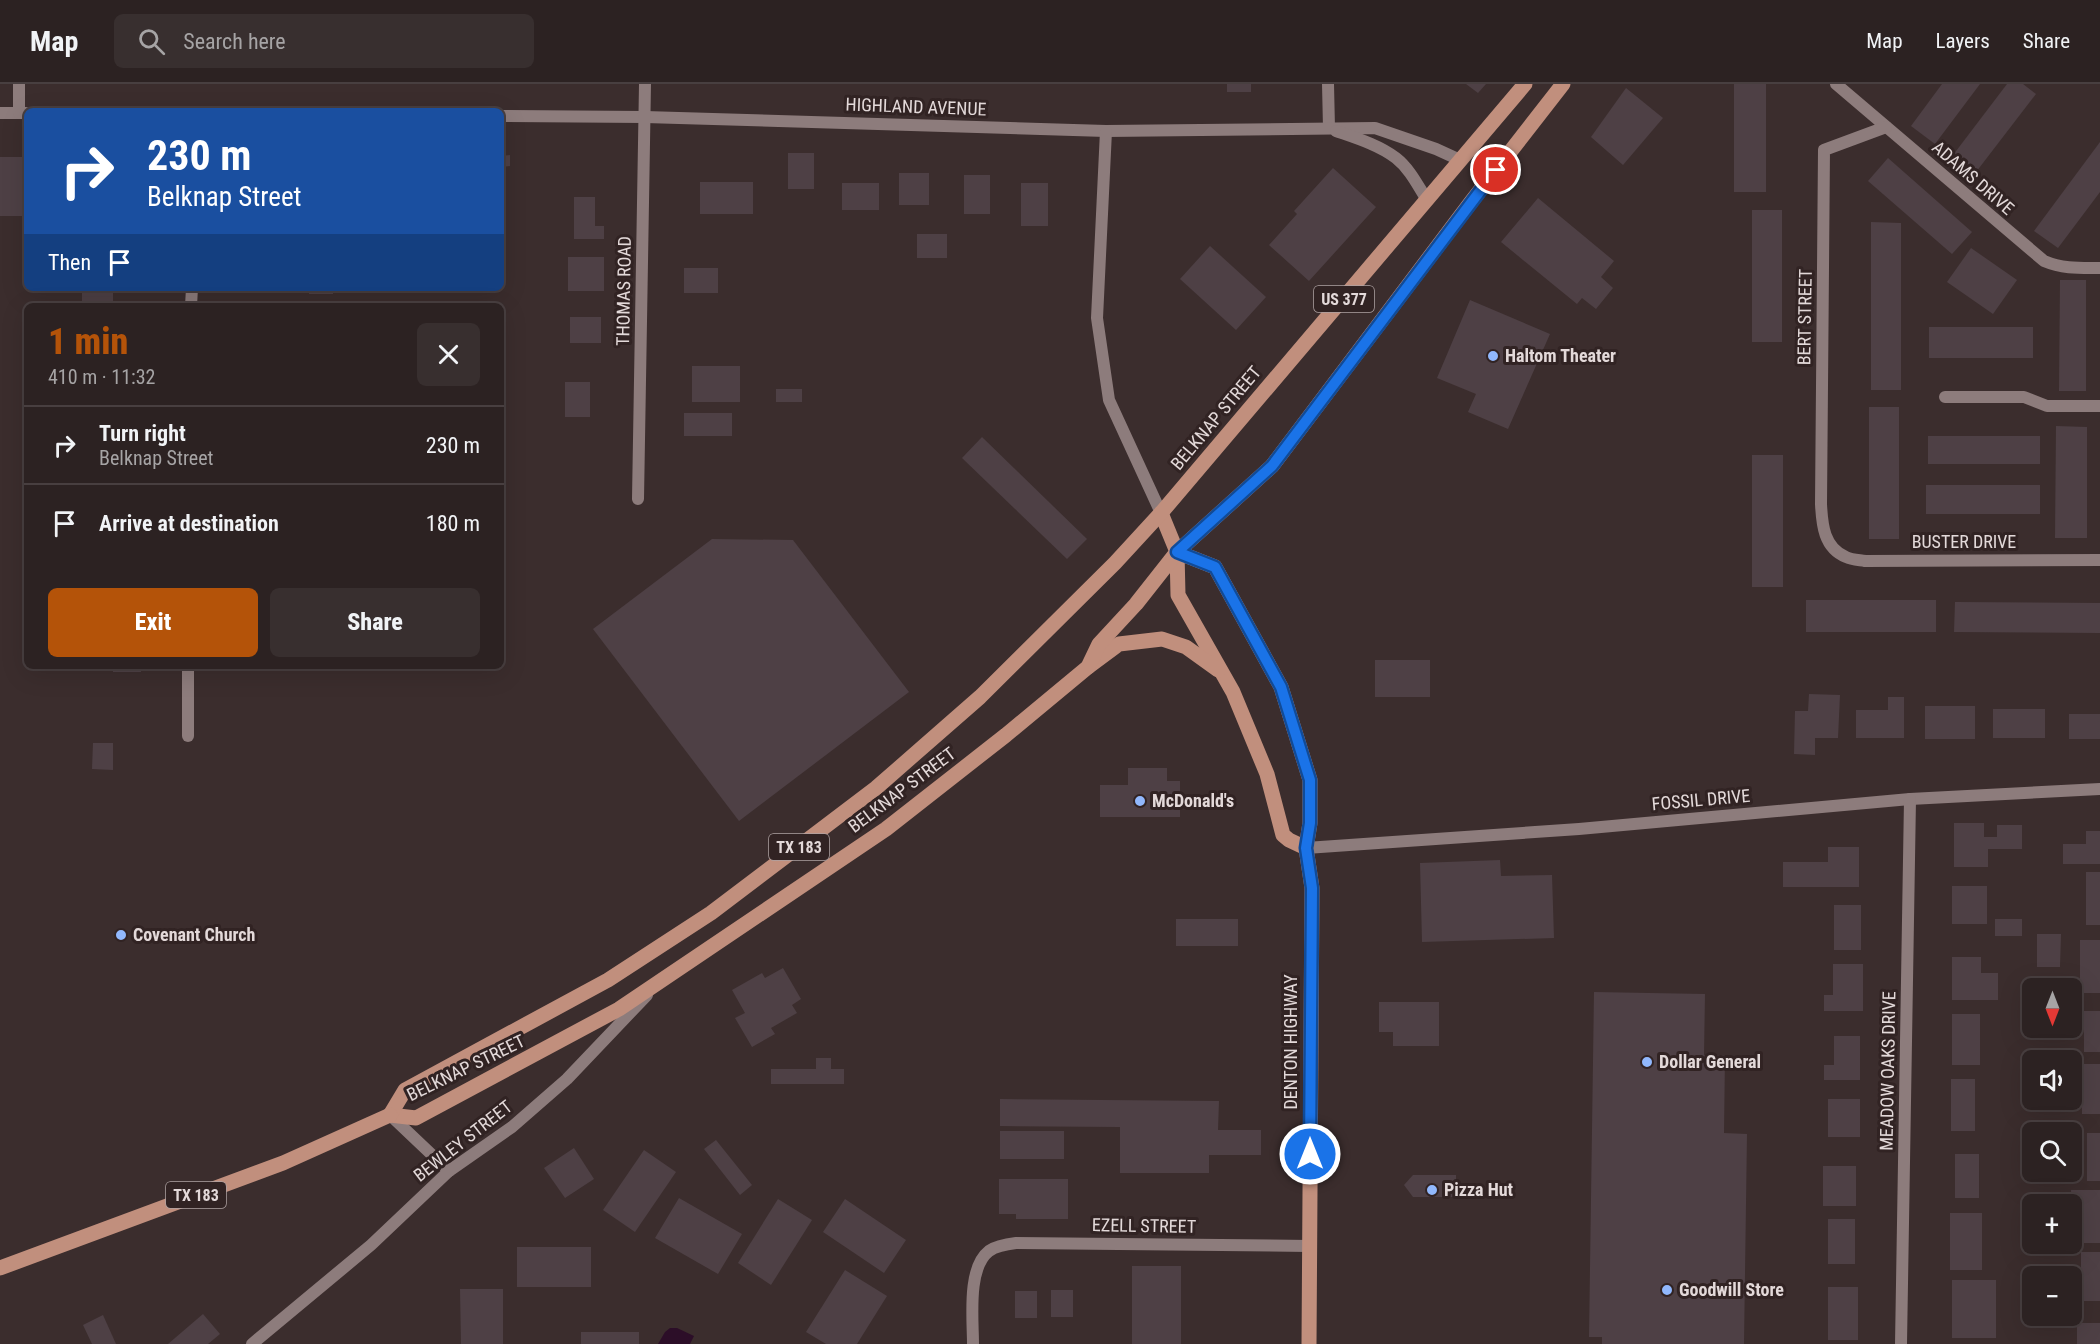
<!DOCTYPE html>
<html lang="en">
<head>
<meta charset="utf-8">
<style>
  body { margin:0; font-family:"Roboto Condensed",sans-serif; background:#382f2f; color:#f1f3f6; height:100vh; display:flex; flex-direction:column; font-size:22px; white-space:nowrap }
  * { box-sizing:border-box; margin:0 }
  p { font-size:20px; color:#a6a4a5 }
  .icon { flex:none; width:33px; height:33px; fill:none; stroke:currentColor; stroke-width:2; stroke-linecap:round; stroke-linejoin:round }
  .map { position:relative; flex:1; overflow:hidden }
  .sheet { position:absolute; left:24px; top:219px; width:480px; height:366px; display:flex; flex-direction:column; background:#2c2222; border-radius:9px; box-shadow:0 6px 24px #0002,0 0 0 2px #483f40 }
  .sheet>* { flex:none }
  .hud { position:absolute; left:24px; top:24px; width:480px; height:183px; border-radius:9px; box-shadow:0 6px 24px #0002,0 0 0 2px #483f40; background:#1a4fa0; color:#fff; overflow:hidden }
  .needle { width:39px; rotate:180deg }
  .fabs { position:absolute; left:2022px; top:894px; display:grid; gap:12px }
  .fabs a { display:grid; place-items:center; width:60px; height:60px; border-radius:9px; background:#2c2222; box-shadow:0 6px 24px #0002,0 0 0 2px #483f40; font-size:30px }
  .pin { position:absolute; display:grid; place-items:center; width:51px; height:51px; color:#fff; margin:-26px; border:3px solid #fff; border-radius:50%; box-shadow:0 2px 6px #0007 }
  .me { position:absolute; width:66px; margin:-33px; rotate:0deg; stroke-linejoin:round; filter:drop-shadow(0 0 4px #0008) }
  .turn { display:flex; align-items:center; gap:21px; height:126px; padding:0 24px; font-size:27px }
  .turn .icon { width:78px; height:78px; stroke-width:2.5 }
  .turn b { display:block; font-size:42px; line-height:51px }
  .then { display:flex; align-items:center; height:57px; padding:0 24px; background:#0003; gap:12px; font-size:22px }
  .round { display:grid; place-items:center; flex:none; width:63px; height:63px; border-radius:9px; background:#382f2f }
  .summary { display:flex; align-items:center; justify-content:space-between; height:102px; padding:0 24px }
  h1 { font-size:36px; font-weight:800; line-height:45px; color:#b45309 }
  .cta { display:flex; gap:12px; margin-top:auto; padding:12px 24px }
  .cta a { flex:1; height:69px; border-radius:9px; background:#b45309; color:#fff; font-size:24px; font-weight:800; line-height:69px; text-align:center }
  .cta a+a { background:#382f2f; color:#f1f3f6 }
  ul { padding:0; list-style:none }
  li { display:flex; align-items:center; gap:18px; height:78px; padding:0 24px; border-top:2px solid #483f40 }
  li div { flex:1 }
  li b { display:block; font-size:22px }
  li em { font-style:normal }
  header { display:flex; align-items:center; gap:36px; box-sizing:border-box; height:84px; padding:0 30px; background:#2c2222; border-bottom:2px solid #483f40 }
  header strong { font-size:28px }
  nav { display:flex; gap:33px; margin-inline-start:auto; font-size:21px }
  .search { width:420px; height:54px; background:#382f2f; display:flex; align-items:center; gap:15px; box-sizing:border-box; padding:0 21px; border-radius:9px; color:#a6a4a5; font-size:22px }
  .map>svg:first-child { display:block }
  .water { fill:#2c0e28 }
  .building { fill:#4e4045 }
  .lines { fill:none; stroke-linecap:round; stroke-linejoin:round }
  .street { stroke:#8d7c7c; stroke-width:12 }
  .primary { stroke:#c18f7d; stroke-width:15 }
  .route-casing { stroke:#114b97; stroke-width:15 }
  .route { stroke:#1a73e8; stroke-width:10 }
  .poi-dot { fill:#91b8fd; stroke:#312323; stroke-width:2 }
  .labels { text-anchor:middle; stroke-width:6; stroke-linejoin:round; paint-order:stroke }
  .shield { fill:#312323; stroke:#aea2a2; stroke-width:1.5 }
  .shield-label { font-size:16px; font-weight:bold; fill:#e3d9d9 }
  .street-label { font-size:18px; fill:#e3d9d9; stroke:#312323 }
  .poi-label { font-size:18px; font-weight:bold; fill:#e3d9d9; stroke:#312323; text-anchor:start }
</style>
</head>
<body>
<header>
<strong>Map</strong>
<div class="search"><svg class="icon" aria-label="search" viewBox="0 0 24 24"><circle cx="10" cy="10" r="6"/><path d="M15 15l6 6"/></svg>Search here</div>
<nav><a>Map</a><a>Layers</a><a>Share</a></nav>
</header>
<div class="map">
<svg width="2100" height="1260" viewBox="0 0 2100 1260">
  <rect width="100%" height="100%" fill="#3b2d2d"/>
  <polygon class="water" points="670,1244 677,1244 694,1252 690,1260 658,1260 665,1248"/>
  <g class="building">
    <rect x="1227" y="0" width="24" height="8"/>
    <polygon points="1466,0 1486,0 1478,9"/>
    <rect x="1734" y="0" width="32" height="108"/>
    <polygon points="1942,0 1980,0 1935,60 1911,42"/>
    <polygon points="2007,0 2023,0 2036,10 1973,92 1950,75"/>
    <polygon points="1626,4 1663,34 1623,81 1591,53"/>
    <polygon points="2100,58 2100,108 2058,164 2034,147"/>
    <rect x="788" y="69" width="26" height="36"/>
    <polygon points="510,71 510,82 501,83 501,72"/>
    <rect x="0" y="73" width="27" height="59"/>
    <polygon points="1888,74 1972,148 1952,170 1868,97"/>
    <polygon points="1333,84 1376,123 1309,197 1269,161 1297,130 1294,127"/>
    <rect x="501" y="88" width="3" height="44"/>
    <rect x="899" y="89" width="30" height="32"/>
    <rect x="964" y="91" width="26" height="39"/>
    <rect x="700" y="98" width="53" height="32"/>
    <rect x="842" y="99" width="37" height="27"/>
    <rect x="1021" y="99" width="27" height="43"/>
    <polygon points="574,113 595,113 595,142 604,142 604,155 574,155"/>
    <polygon points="1538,114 1614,177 1601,193 1613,204 1596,225 1582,214 1577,220 1501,158"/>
    <rect x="1752" y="126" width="30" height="132"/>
    <polygon points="1871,138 1901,139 1901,306 1871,306"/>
    <rect x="917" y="150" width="30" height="24"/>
    <polygon points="1210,162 1266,213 1236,246 1180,195"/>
    <polygon points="1971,164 2017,196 1993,230 1947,198"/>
    <rect x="568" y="173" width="36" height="34"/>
    <rect x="684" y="184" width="34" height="25"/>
    <polygon points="2060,196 2086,196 2086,307 2059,307"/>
    <rect x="309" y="204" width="24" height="6"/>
    <rect x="82" y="208" width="31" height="14"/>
    <polygon points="1470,216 1550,250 1508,345 1468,328 1476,310 1437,294"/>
    <rect x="570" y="233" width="31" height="26"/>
    <rect x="1929" y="243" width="104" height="31"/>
    <rect x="692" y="282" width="48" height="36"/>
    <rect x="565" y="298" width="25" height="35"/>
    <rect x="776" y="305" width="26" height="13"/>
    <rect x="1869" y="323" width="30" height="132"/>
    <rect x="684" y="329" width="48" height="23"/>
    <polygon points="2056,342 2087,343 2087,454 2055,454"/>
    <rect x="1928" y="352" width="112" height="28"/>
    <polygon points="982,353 1087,455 1067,475 962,374"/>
    <rect x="1752" y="371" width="31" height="132"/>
    <rect x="1926" y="401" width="114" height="29"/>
    <polygon points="712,455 793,456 909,608 739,737 593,545"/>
    <rect x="1806" y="516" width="130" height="32"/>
    <polygon points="1955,518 2100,519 2100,549 1954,548"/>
    <rect x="1375" y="576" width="55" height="37"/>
    <rect x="113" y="582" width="28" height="6"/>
    <polygon points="1809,610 1840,611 1838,654 1815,654 1815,671 1794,670 1795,627 1808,627"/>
    <polygon points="1888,613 1904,613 1904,654 1856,654 1856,626 1888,626"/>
    <rect x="1925" y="622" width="50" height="33"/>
    <rect x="1993" y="625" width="52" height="29"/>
    <rect x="2069" y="630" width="31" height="25"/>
    <polygon points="93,659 113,659 113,686 92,685"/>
    <polygon points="1128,684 1167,684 1167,697 1180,697 1180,733 1100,733 1100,701 1128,701"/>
    <polygon points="1954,739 1984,739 1984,753 1997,753 1997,741 2022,741 2022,765 1988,765 1988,783 1954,783"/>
    <polygon points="2086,747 2100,747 2100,780 2063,780 2063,760 2086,760"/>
    <polygon points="1828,763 1859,763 1859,803 1783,803 1783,778 1828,778"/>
    <polygon points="1500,776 1501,792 1552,791 1554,854 1422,858 1420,779"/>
    <rect x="2086" y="788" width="14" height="53"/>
    <rect x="1952" y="802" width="35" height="38"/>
    <rect x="1834" y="821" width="27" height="45"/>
    <rect x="1176" y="835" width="62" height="27"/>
    <rect x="1995" y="835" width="27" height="17"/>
    <polygon points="2037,850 2061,850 2060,883 2037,883"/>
    <rect x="2080" y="856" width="20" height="53"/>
    <polygon points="1952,873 1981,873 1981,889 1998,889 1998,916 1952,916"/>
    <polygon points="1833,880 1863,880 1863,927 1824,927 1824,911 1833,911"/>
    <polygon points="783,884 801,915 792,921 797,929 771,944 775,950 752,963 735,934 745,929 732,906 762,889 765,894"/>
    <polygon points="1594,908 1705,910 1704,971 1725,971 1724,1049 1747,1050 1744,1260 1602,1260 1602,1253 1589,1253"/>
    <polygon points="1379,918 1439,918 1439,962 1393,962 1393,948 1379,948"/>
    <rect x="2084" y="927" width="16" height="41"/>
    <rect x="1952" y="930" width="28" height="51"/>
    <polygon points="1834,952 1860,952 1860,996 1824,996 1824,981 1834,981"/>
    <polygon points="816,974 831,974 831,985 844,985 844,1000 771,1000 771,985 816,985"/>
    <rect x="2082" y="980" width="18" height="50"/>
    <rect x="1951" y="995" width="24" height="52"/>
    <polygon points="1000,1015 1219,1017 1218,1046 1261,1046 1261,1071 1209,1071 1209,1089 1120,1089 1120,1043 1000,1042"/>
    <rect x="1828" y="1015" width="32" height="38"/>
    <rect x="1000" y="1047" width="64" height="28"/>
    <rect x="2087" y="1049" width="13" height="48"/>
    <polygon points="716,1056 752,1101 740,1111 704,1065"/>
    <polygon points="574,1064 594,1095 565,1114 544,1084"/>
    <polygon points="644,1066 676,1088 635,1148 603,1126"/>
    <rect x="1955" y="1070" width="24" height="44"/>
    <rect x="1823" y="1082" width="33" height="40"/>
    <polygon points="1413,1091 1456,1091 1456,1113 1413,1113 1404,1101"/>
    <polygon points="999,1095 1068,1095 1068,1135 1016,1135 1016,1130 999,1130"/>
    <polygon points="2071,1106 2100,1106 2100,1159 2078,1159 2078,1132 2072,1132"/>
    <polygon points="679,1114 742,1150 718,1190 655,1154"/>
    <polygon points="778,1115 812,1136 771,1201 738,1179"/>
    <polygon points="845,1115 906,1156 884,1189 823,1148"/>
    <rect x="1950" y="1129" width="32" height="57"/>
    <rect x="1828" y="1135" width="27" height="45"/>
    <rect x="517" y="1163" width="74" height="40"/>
    <polygon points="2081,1168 2100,1168 2100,1217 2073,1217 2073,1196 2081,1196"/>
    <rect x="1132" y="1182" width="49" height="78"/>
    <polygon points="845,1186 887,1212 857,1260 826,1260 806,1248"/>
    <rect x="1952" y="1196" width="44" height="58"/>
    <rect x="1828" y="1203" width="30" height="53"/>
    <polygon points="460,1205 503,1205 503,1260 461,1260"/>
    <rect x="1051" y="1206" width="22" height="27"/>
    <rect x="1015" y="1207" width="22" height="27"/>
    <polygon points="203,1230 220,1250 208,1260 168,1260"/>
    <polygon points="103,1231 116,1260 92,1260 83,1241"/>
    <rect x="2077" y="1239" width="23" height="21"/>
    <rect x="581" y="1248" width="58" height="12"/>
  </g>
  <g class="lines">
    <g class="street">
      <polyline points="1328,0 1329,44"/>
      <path d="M1836,0L2044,177C2063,185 2080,184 2100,184"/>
      <polyline points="0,29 26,29"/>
      <polyline points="19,29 19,0"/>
      <polyline points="501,32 645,33 1106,47 1375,44 1436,65 1460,76"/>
      <path d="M1886,43L1824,66L1821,420C1822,441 1824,464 1846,473C1852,476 1860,476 1865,477L2100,476"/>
      <polyline points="1106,47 1097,234 1109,316 1161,429"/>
      <path d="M1336,47C1356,54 1379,61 1396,74C1410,85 1418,102 1427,116"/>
      <polyline points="191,222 192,204"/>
      <polyline points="1945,313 2024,313 2047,322 2100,322"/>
      <polyline points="638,415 645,0"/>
      <polyline points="188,652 188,582"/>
      <polyline points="1306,764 1579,745 1910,715 2100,705"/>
      <polyline points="390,1031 449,1087"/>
      <polyline points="252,1260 371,1161 449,1087 512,1043 567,995 647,911"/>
      <path d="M973,1260C973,1235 967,1184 989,1167C996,1162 1007,1160 1016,1159L1310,1162"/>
      <polyline points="1901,1260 1910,715"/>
    </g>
    <g class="primary">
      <polyline points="1161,429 1177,468 1178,511 1233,608 1267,690 1283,751 1289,756 1306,764"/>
      <polyline points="1177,468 1215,483 1281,603 1310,696 1310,739 1306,764 1312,804 1309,1260"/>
      <polyline points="1088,583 1119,560 1162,555 1186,563 1218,586"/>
      <polyline points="390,1031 416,1034 619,925 886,745 1006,651 1088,583 1099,560 1136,520 1177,468 1272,382 1471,118 1563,0"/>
      <polyline points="390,1031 405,1006 608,896 711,829 876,704 980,613 1115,479 1161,429 1525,0"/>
      <polyline points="0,1184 283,1079 390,1031"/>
    </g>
  </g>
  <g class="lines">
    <g class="route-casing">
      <polyline id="route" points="1310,1070 1312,804 1306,764 1310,739 1310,696 1281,603 1215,483 1177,468 1272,382 1496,86"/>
    </g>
    <use href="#route" class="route"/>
  </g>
  <g class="poi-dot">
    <circle cx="1493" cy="272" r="6"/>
    <circle cx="1140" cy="717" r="6"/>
    <circle cx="121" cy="851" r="6"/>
    <circle cx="1647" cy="978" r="6"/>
    <circle cx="1432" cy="1106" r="6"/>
    <circle cx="1667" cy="1206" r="6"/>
  </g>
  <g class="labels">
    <g class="shield">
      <rect x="1314" y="202" width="60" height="26" rx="4.5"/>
      <rect x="769" y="750" width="60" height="26" rx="4.5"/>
      <rect x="166" y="1098" width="60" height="26" rx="4.5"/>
    </g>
    <g class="shield-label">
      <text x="1344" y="221">US 377</text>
      <text x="799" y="769">TX 183</text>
      <text x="196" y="1117">TX 183</text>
    </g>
    <g class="street-label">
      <text transform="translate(916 23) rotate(2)" y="6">HIGHLAND AVENUE</text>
      <text transform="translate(1973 94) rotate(41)" y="6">ADAMS DRIVE</text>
      <text transform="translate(624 207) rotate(-89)" y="6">THOMAS ROAD</text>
      <text transform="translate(1805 233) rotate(-89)" y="6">BERT STREET</text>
      <text transform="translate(1216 334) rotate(-50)" y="6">BELKNAP STREET</text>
      <text x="1964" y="464">BUSTER DRIVE</text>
      <text transform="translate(902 706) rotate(-37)" y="6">BELKNAP STREET</text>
      <text transform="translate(1701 716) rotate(-5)" y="6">FOSSIL DRIVE</text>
      <text transform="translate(1291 958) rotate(-90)" y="6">DENTON HIGHWAY</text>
      <text transform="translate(466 984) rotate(-26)" y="6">BELKNAP STREET</text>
      <text transform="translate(1888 987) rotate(-89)" y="6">MEADOW OAKS DRIVE</text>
      <text transform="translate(463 1057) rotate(-38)" y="6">BEWLEY STREET</text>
      <text transform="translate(1144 1142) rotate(1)" y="6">EZELL STREET</text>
    </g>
    <g class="poi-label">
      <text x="1505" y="278">Haltom Theater</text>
      <text x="1152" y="723">McDonald's</text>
      <text x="133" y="857">Covenant Church</text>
      <text x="1659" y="984">Dollar General</text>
      <text x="1444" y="1112">Pizza Hut</text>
      <text x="1679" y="1212">Goodwill Store</text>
    </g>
  </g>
</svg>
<div class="fabs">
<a><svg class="needle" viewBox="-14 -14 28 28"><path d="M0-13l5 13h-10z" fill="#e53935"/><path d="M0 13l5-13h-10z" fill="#a6a4a5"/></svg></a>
<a><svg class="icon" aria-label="sound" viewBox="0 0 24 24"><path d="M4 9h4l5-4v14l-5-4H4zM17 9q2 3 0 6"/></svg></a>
<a><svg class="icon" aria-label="search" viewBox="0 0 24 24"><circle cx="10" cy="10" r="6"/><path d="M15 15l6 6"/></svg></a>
<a>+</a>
<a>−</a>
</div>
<div class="pin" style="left:1496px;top:86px;background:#d93025"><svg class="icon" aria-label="arrive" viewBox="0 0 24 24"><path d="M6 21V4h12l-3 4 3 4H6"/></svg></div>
<svg class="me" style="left:1310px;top:1070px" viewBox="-20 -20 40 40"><circle r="17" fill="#1a73e8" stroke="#fff" stroke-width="3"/><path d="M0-11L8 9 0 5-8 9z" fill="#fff"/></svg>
<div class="hud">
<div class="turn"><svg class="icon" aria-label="right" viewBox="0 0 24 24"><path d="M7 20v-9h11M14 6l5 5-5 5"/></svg><div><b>230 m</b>Belknap Street</div></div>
<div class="then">Then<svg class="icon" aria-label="arrive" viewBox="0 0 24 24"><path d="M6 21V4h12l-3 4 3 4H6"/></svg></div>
</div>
<section class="sheet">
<div class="summary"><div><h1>1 min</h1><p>410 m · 11:32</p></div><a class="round"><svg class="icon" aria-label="close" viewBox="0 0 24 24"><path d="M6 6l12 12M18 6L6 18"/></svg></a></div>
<ul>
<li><svg class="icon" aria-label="right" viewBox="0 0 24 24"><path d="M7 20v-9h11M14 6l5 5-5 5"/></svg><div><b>Turn right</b><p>Belknap Street</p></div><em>230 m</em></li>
<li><svg class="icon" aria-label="arrive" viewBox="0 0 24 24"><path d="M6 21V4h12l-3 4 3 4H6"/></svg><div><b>Arrive at destination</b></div><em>180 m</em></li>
</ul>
<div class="cta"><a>Exit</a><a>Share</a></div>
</section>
</div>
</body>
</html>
